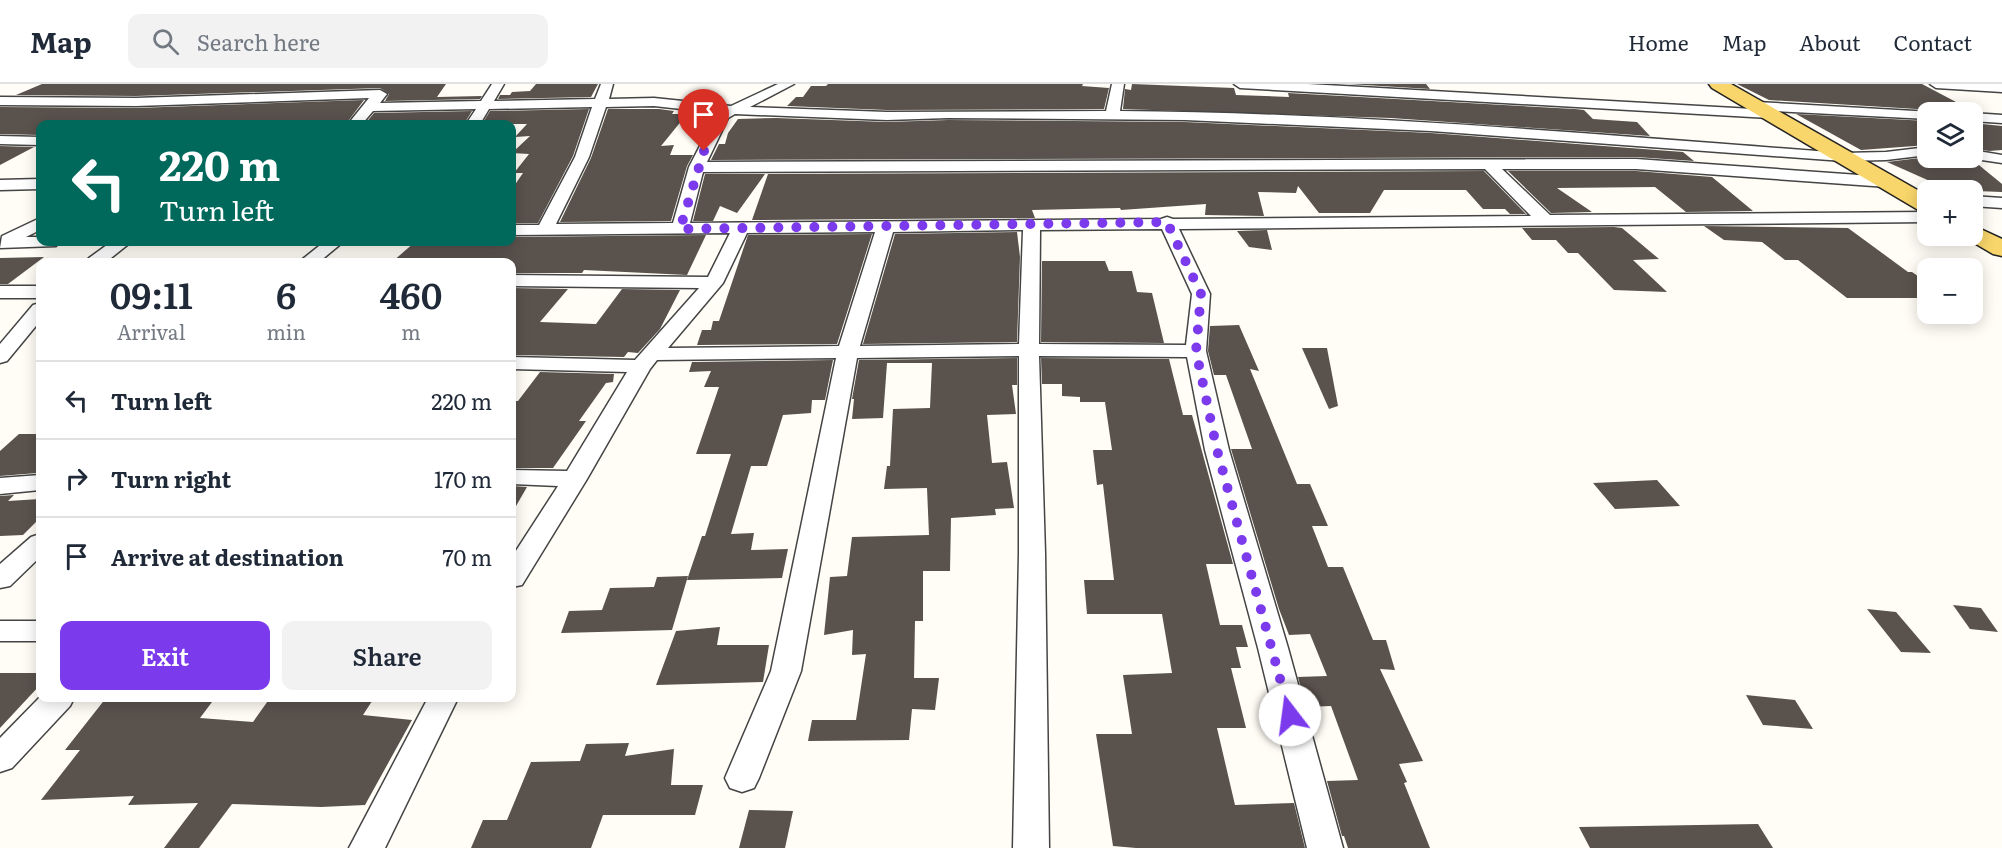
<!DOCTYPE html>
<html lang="en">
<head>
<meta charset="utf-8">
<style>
  body { margin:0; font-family:Literata,serif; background:#f2f2f3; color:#1f2937; height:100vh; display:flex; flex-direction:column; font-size:22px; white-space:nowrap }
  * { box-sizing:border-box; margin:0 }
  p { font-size:20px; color:#747a83 }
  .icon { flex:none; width:33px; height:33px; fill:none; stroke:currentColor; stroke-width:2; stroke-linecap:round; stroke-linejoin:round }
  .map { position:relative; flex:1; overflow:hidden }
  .side { position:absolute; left:36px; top:174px; width:480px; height:444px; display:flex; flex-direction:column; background:#fff; border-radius:12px; box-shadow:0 3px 15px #0003 }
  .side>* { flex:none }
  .banner { position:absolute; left:36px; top:36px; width:480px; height:126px; border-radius:12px; box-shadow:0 3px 15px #0003; background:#00695c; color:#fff; overflow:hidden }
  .buttons { position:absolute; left:1917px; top:18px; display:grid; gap:12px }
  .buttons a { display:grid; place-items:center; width:66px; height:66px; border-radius:12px; background:#fff; box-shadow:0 3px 15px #0003; font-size:30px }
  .pin { position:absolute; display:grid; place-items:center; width:51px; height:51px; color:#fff; margin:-62px -26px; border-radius:50% 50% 50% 0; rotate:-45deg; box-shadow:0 0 6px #0007 }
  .pin .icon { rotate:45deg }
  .me { position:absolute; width:66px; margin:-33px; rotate:345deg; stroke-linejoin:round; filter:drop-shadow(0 0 4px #0008) }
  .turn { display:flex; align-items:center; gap:21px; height:126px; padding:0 24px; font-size:27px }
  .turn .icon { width:78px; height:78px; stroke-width:2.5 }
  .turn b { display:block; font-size:42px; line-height:51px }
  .eta { display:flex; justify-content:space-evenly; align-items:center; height:102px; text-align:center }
  .eta b { font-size:36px; font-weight:600; line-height:42px }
  .button { display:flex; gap:12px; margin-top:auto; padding:12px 24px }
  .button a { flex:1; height:69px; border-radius:12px; background:#7c3aed; color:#fff; font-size:24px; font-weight:600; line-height:69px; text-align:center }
  .button a+a { background:#f2f2f3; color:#1f2937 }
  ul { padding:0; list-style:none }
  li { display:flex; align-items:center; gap:18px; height:78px; padding:0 24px; border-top:2px solid #e0e1e3 }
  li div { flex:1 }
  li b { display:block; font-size:22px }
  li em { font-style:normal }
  header { display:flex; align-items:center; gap:36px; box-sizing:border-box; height:84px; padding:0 30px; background:#fff; border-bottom:2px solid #e0e1e3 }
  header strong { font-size:28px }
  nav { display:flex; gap:33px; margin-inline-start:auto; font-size:21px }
  .search { width:420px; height:54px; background:#f2f2f3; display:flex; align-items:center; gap:15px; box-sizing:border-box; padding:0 21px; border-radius:12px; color:#747a83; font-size:22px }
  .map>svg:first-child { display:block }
  .building { fill:#5a524d }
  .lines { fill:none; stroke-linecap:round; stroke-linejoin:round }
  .street-casing { stroke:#444; stroke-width:3 }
  .primary-casing { stroke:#222; stroke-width:3 }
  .street { fill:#fff; fill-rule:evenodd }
  .primary { fill:#f9d66b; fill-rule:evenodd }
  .route { stroke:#7c3aed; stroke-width:10; stroke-dasharray:0 18 }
</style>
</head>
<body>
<header>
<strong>Map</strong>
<div class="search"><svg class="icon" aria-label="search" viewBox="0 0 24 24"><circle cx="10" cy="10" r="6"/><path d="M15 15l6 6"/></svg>Search here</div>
<nav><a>Home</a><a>Map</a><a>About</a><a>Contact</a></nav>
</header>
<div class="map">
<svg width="2002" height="764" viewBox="0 0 2002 764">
  <rect width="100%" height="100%" fill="#fffdf5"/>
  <g class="building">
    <polygon points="42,0 446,0 437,13 482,12 480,15 385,17 389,10 380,4 136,12 16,11"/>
    <polygon points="536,0 598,0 591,13 498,15 500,11 510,11 512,8 530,7"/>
    <polygon points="828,0 1083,0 1082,2 1109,4 1104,25 887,26 787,22 796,13 803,13 811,2 826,2"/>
    <polygon points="1132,0 1234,4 1236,11 1289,13 1288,9 1575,25 1584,26 1593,35 1637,38 1650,52 1391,34 1123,25 1125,5 1131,6"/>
    <polygon points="1348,0 1426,0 1430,5"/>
    <polygon points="1737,0 1922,0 1973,27 1935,28 1933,26 1769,16"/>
    <polygon points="364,16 346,40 40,40 40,51 0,50 0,23 136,24"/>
    <polygon points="589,25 573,72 538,139 512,139 512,105 523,89 514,89 529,70 512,69 530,52 515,53 527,40 482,40 490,27"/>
    <polygon points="608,25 659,25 674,27 672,30 687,30 661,62 674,61 670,71 693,71 687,82 671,137 560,138 591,74"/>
    <polygon points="472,27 464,40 365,40 374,29"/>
    <polygon points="1796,30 1928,37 1928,61 1861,66"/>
    <polygon points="776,34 887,38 948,36 1185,38 1431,49 1683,68 1694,77 1636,73 711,76 719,60 725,60 728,49 738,35"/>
    <polygon points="1972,39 2002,42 2002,66 1989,67 1972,64"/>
    <polygon points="0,62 34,63 0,81"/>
    <polygon points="1928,73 1966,74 1974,77 2002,100 2002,108 1950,106 1887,78"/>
    <polygon points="1484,87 1526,130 1510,130 1505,125 1483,125 1466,106 1384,106 1370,129 1319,129 1298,102 1296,109 1258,108 1264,132 1205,131 1206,120 1121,126 1120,124 1032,126 1035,134 752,136 768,90"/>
    <polygon points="1508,87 1636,87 1712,93 1753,127 1686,128 1655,103 1557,104 1592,128 1551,129"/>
    <polygon points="705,90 765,90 737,129 720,122 713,137 693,137"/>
    <polygon points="1704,142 1848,144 1908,188 1912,188 1928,199 1928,214 1847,214 1798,176 1785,176 1762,158 1724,156"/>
    <polygon points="1614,143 1622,144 1659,175 1633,176 1667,208 1614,206 1578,169 1568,169 1556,156 1532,156 1522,144"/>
    <polygon points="1267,146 1272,166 1249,163 1237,147"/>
    <polygon points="1017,148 1020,173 1017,258 863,260 895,150"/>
    <polygon points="872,150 837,260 697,261 702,246 711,246 713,237 719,237 748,151"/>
    <polygon points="706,151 687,191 584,186 582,189 512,189 512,178 392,178 415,158 512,158 512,153"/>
    <polygon points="44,173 8,200 0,200 0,174"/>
    <polygon points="1042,177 1105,177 1109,187 1132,187 1137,208 1152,209 1164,259 1041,258"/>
    <polygon points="512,204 568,205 540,238 596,240 622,205 680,206 660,245 638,269 628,268 624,273 512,271"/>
    <polygon points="1239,241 1259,287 1250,285 1297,400 1310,400 1328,442 1312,442 1328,483 1343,483 1373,556 1386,556 1395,586 1380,585 1423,677 1399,680 1407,698 1404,699 1430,764 1348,764 1344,752 1342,752 1327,697 1358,696 1331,622 1306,623 1298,593 1327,592 1310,550 1289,551 1279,525 1231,365 1252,365 1226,291 1214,291 1208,267 1210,242"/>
    <polygon points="1302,264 1327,264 1338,322 1329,325"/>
    <polygon points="1017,274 1017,301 1012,301 1016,330 987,331 992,379 1007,378 1014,424 995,425 996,431 951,434 950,487 923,487 923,537 915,537 914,594 939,594 935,626 912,625 909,656 808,657 812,636 856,636 866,570 852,571 853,546 824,551 830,493 847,492 852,453 929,451 927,404 884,405 887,382 890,382 893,325 930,324 932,279 887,279 883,334 852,335 854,315 852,315 859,276"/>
    <polygon points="1041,274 1169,275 1183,331 1192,331 1233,480 1206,480 1220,541 1242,541 1248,563 1236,563 1241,584 1231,584 1246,644 1217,644 1235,721 1294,719 1305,764 1136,764 1113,762 1096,650 1132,650 1123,591 1172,589 1162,530 1087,530 1084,496 1114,496 1103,400 1097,401 1093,366 1112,366 1105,318 1080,318 1080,313 1062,312 1062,300 1042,300"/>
    <polygon points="833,276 825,316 812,316 811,329 783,331 767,382 751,382 731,450 754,449 751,466 788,465 782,494 687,496 702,452 705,452 731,370 696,370 719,303 704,303 711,287 689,288 692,278"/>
    <polygon points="540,288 614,290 613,298 606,299 579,337 586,337 553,384 512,384 512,317 518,317"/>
    <polygon points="19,350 40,350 40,385 37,389 0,392 0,367"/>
    <polygon points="1657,396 1680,422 1615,425 1593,399"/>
    <polygon points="512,402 527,403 512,429"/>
    <polygon points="14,411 8,417 40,415 40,434 23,451 0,452 0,412"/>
    <polygon points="688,492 672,546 561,549 569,527 602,526 610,504 654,503 657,493"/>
    <polygon points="1953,521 1981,524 1998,548 1970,545"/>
    <polygon points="1867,525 1896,528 1931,569 1901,568"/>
    <polygon points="720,543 717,561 769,561 763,598 656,601 676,547"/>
    <polygon points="0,589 40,589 40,601 0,644"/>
    <polygon points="1746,611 1795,616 1813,645 1763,641"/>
    <polygon points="106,614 215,614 200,634 253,638 270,614 374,614 363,631 412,636 365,721 321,723 232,720 199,764 164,764 198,719 128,721 134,712 41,716 80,666 65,666"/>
    <polygon points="629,659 625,672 674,665 671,701 703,701 695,731 603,731 591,764 471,764 483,736 507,736 531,678 580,677 586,660"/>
    <polygon points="749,726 793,727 785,764 739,764"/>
    <polygon points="1758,740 1773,764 1590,764 1579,743"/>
  </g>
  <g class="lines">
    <g class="street-casing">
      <g id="street">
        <path d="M492,0H504L494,17L595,15L601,0H613L609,15L654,14L731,22L778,0H794L750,23L887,28L1106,27L1112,0H1124L1120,27C1361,29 1602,51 1843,69L1886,68L1928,63V71L1886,76L1843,77L1431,47L1185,36L948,34L887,36L735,30L728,34L707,78L1636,75L1887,93L1895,98L1887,103L1636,85H1502L1550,131L1928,128V138L1179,145L1210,210L1206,267L1229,366L1288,564L1343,764H1307L1258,564L1205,366L1187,273L1039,272L1045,469L1049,764H1013L1019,469V272L857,274L801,587L759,694L754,704L742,708L730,704L725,694L771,587L836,274L657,276L650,285L587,395L522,501L512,503V473L558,402L512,400V386L567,387L627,288L512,285V273L635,276L699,204L512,202V191L708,193L730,149L512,151V141H539L575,73L592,23L489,25L480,40H466L476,25L373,27L362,40H348L369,14L136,22L0,21V13L136,14L380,6L387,10L380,19L481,17ZM654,22L717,29L689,83L673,139L556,140L589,73L606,23ZM1485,85L1531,132L1173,135L1167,133L1161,135L690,139L703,88ZM1162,145L1192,210L1186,261L1039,260L1040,146ZM1023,146L1019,260L860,262L893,148ZM875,148L839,262L668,264L723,199L747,149Z"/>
        <polygon points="1234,0 1308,0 1753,25 1750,22 1757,18 1933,28 1928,28 1928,35 1773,27 1776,30 1769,34 1240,4"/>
        <polygon points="1930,0 2002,0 2002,8 1936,4"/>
        <polygon points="1972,29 2002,31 2002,39 1972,37"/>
        <polygon points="0,52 40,53 40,61 0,60"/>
        <polygon points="1972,66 2002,71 2002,79 1968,74 1972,74"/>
        <polygon points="40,95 40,105 0,106 0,96"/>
        <polygon points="1972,112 2002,114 2002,124 1972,122"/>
        <polygon points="40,134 40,146 26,153 40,153 40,158 58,158 56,162 0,164 2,152"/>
        <polygon points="111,158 131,158 106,178 86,178 89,174"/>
        <polygon points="324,158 343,158 319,178 299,178"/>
        <rect x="0" y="202" width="40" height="12"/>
        <polygon points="40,219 40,237 7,277 0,279 0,260 33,221"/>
        <polygon points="40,391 40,406 0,410 0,394"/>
        <polygon points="40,450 40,473 10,502 0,504 0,480 31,453"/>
        <rect x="0" y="537" width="40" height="20"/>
        <polygon points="40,613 74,614 70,622 12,684 0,688 0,654"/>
        <polygon points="428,614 458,614 385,764 349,764"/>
      </g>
    </g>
    <g class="primary-casing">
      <g id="primary">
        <polygon points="1709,0 1731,0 1928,112 1928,129 1920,127 1712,4"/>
        <polygon points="1972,141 2002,155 2002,172 1993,170 1964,153 1963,152 1972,152"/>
      </g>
    </g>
    <use href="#street" class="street"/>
    <use href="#primary" class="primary"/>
  </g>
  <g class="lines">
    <polyline class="route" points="704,67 680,145 1167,138 1201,210 1196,267 1217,366 1290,631"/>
  </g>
</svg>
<div class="buttons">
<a><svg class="icon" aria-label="layers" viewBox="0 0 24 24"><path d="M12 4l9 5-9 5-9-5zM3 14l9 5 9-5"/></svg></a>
<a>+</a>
<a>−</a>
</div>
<div class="pin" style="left:704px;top:67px;background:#d93025"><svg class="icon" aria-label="arrive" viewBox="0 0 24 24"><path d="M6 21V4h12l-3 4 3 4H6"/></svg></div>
<svg class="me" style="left:1290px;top:631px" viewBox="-20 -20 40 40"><circle r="19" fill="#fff"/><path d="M0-13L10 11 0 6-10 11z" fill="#7c3aed"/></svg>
<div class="banner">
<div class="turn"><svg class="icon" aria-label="left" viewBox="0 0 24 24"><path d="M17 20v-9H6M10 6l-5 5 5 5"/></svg><div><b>220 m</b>Turn left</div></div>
</div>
<section class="side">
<div class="eta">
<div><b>09:11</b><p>Arrival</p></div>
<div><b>6</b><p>min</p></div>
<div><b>460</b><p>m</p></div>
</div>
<ul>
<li><svg class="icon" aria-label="left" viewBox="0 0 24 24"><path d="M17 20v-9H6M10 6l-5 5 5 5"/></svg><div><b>Turn left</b></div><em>220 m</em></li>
<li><svg class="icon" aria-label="right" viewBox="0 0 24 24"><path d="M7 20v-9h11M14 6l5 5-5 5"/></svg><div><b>Turn right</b></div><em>170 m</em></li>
<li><svg class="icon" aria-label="arrive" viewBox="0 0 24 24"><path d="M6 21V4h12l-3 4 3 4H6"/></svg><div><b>Arrive at destination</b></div><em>70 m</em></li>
</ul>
<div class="button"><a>Exit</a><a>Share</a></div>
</section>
</div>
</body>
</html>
